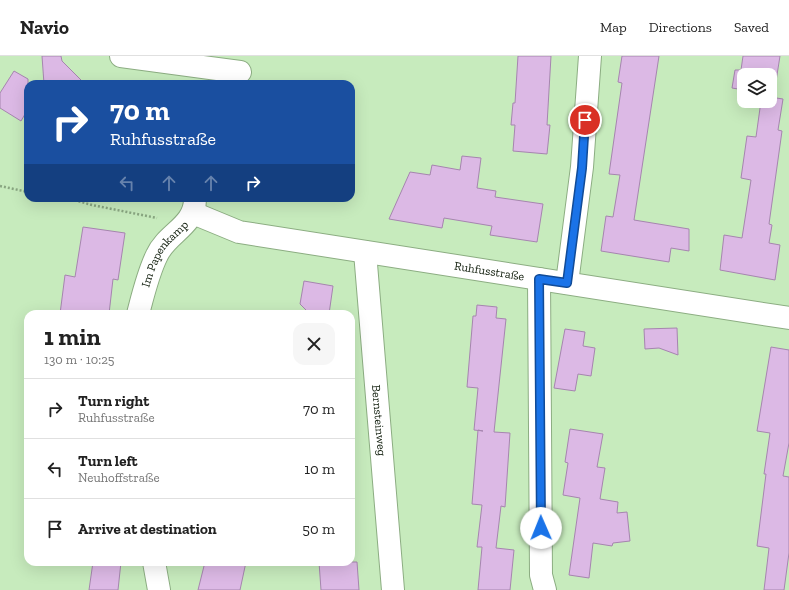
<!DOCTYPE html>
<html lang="en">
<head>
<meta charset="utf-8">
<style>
  body { margin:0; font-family:"Zilla Slab",serif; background:#f6f6f6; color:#222; height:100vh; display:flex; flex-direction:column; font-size:15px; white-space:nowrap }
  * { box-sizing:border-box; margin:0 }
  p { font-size:13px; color:#767676 }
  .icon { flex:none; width:22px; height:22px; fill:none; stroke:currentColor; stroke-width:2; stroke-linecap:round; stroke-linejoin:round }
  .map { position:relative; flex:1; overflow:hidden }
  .panel { position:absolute; left:24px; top:254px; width:331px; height:256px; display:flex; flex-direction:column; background:#fff; border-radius:12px; box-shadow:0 4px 16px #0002 }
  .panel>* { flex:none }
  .top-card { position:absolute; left:24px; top:24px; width:331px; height:122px; border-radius:12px; box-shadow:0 4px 16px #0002; background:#1a4fa0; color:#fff; overflow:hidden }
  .controls { position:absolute; left:737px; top:12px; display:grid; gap:8px }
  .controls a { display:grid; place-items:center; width:40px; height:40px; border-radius:8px; background:#fff; box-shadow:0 4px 16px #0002; font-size:20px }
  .pin { position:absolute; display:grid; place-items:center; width:34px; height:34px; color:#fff; margin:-17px; border:2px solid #fff; border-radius:50%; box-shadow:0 1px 4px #0007 }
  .me { position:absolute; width:44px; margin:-22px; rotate:359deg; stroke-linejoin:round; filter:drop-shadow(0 0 3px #0008) }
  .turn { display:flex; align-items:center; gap:14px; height:84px; padding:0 20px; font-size:18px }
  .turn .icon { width:52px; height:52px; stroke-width:2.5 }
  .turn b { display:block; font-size:28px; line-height:34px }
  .lanes { display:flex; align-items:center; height:38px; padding:0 20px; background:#0003; justify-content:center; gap:20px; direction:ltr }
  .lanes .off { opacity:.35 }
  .round { display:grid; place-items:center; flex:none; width:42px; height:42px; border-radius:12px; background:#f6f6f6 }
  .headline { display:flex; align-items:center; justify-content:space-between; height:68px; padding:0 20px }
  h1 { font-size:24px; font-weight:700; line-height:30px }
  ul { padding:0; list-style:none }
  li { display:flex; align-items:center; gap:12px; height:60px; padding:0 20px; border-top:1px solid #e0e0e0 }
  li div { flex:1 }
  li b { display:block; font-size:15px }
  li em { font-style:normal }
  header { display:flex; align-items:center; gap:24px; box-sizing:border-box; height:56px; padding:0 20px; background:#fff; border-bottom:1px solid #e0e0e0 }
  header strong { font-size:19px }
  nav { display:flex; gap:22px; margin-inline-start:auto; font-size:14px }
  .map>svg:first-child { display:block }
  .building { fill:#dcb9e5; stroke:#a685af }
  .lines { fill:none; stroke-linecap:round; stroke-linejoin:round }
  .street-casing { stroke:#8cad82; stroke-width:24 }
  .path { stroke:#89a681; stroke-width:2.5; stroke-dasharray:2 2; stroke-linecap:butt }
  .street { stroke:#fff; stroke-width:22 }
  .route-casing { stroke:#114b97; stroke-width:10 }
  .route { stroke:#1a73e8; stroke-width:7 }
  .labels { text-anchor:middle; stroke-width:4; stroke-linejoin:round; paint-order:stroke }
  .street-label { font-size:12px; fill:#0f1c0b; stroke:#fff }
</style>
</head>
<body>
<header>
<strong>Navio</strong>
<nav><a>Map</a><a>Directions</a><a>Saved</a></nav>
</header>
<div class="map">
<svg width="789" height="534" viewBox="0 0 789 534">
  <rect width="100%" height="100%" fill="#c7ebbd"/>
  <g class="building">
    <polygon points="42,0 61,0 62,5 85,28 44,28"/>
    <polygon points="518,0 551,0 547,69 550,69 547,98 513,95 515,69 511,69 513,47 515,47"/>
    <polygon points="622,0 659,0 634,164 689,173 689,195 671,192 669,206 601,195 606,160 613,161 620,119 609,118 622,27 618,26"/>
    <polygon points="743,0 780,0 774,38 770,38 770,19 744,19 744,34 732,32 735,14 741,14"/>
    <polygon points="14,15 28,23 28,53 21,65 0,52 0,37"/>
    <polygon points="770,41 783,43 778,74 782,75 769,168 772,169 769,187 780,189 775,224 720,214 724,179 742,182 751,124 741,122 747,80 756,81 761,45 770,45"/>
    <polygon points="462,100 481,102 477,132 496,135 495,141 543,148 537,186 490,179 492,170 444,162 442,172 389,163 410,116 430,119 432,109 460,114"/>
    <polygon points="83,171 125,177 118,224 113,223 109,258 60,258 65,219 75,221"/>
    <polygon points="304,225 333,230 329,258 310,258 300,248"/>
    <polygon points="477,249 497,251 496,262 506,263 494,376 510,377 505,451 501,450 496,492 514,494 510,534 478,534 482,491 477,491 482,449 472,448 478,374 483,375 474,374 478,332 467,331 473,260 476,260"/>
    <polygon points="677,272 678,299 659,292 645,293 644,273"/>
    <polygon points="565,273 585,276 583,290 595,292 591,320 578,318 575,335 554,332"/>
    <polygon points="771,291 789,294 789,387 783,420 789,421 789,497 784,534 764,534 769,492 757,490 766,418 764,418 770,377 757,375"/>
    <polygon points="570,373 603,378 597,411 605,412 600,443 618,446 617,457 627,456 630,485 613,487 612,490 593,487 589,522 569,519 580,442 563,439 568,407 565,406"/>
    <polygon points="93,506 121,506 118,534 89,534"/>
    <polygon points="205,506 246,506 240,534 198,534"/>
    <polygon points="319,506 357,506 359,534 321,534"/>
  </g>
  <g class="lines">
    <g class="street-casing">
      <g id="street">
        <polyline points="121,0 240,16"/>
        <path id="s1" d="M193,157L239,176L789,262"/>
        <path id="s2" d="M365,196L393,534"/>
        <polyline points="539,223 541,519 545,534"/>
        <polyline points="567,227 582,111 590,0"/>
        <path id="s3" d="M138,258C143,239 148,217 157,199C167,177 195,170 195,143"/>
        <polyline points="154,506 159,534"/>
      </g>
    </g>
    <g class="path">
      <polyline points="0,130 28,136"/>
      <polyline points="67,142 92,149 157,162"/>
    </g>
    <use href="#street" class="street"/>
  </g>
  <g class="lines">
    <g class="route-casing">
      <polyline id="route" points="541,472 539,223 567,227 582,112 585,64"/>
    </g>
    <use href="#route" class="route"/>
  </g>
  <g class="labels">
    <g class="street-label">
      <text dy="4" stroke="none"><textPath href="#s3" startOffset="67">Im Papenkamp</textPath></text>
      <text dy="4" stroke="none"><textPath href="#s1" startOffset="303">Ruhfusstraße</textPath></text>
      <text dy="4" stroke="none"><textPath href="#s2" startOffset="169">Bernsteinweg</textPath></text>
    </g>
  </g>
</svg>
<div class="controls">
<a><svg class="icon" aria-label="layers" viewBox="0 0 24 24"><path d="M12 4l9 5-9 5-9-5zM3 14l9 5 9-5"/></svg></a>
</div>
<div class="pin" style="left:585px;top:64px;background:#d93025"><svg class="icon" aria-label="arrive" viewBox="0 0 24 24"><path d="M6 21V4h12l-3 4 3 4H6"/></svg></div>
<svg class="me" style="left:541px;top:472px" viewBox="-20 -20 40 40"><circle r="19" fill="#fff"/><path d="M0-13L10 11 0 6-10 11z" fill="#1a73e8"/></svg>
<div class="top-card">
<div class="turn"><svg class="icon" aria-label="right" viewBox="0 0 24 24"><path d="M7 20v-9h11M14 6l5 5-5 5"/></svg><div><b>70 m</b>Ruhfusstraße</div></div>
<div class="lanes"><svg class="icon off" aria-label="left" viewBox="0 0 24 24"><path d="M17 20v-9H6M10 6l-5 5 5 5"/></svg><svg class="icon off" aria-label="ahead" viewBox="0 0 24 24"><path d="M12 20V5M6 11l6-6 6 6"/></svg><svg class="icon off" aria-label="ahead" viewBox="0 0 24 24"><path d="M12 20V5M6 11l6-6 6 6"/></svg><svg class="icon" aria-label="right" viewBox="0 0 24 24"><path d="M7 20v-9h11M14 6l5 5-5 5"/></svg></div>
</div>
<section class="panel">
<div class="headline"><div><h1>1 min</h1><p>130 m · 10:25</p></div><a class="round"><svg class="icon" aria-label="close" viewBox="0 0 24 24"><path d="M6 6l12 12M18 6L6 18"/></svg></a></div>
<ul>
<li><svg class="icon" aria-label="right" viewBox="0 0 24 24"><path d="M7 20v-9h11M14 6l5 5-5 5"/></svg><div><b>Turn right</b><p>Ruhfusstraße</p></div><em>70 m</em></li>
<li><svg class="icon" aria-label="left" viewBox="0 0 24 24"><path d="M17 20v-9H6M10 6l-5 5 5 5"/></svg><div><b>Turn left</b><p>Neuhoffstraße</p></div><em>10 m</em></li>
<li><svg class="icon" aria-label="arrive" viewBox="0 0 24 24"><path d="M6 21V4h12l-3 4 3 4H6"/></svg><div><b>Arrive at destination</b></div><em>50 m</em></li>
</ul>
</section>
</div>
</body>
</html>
